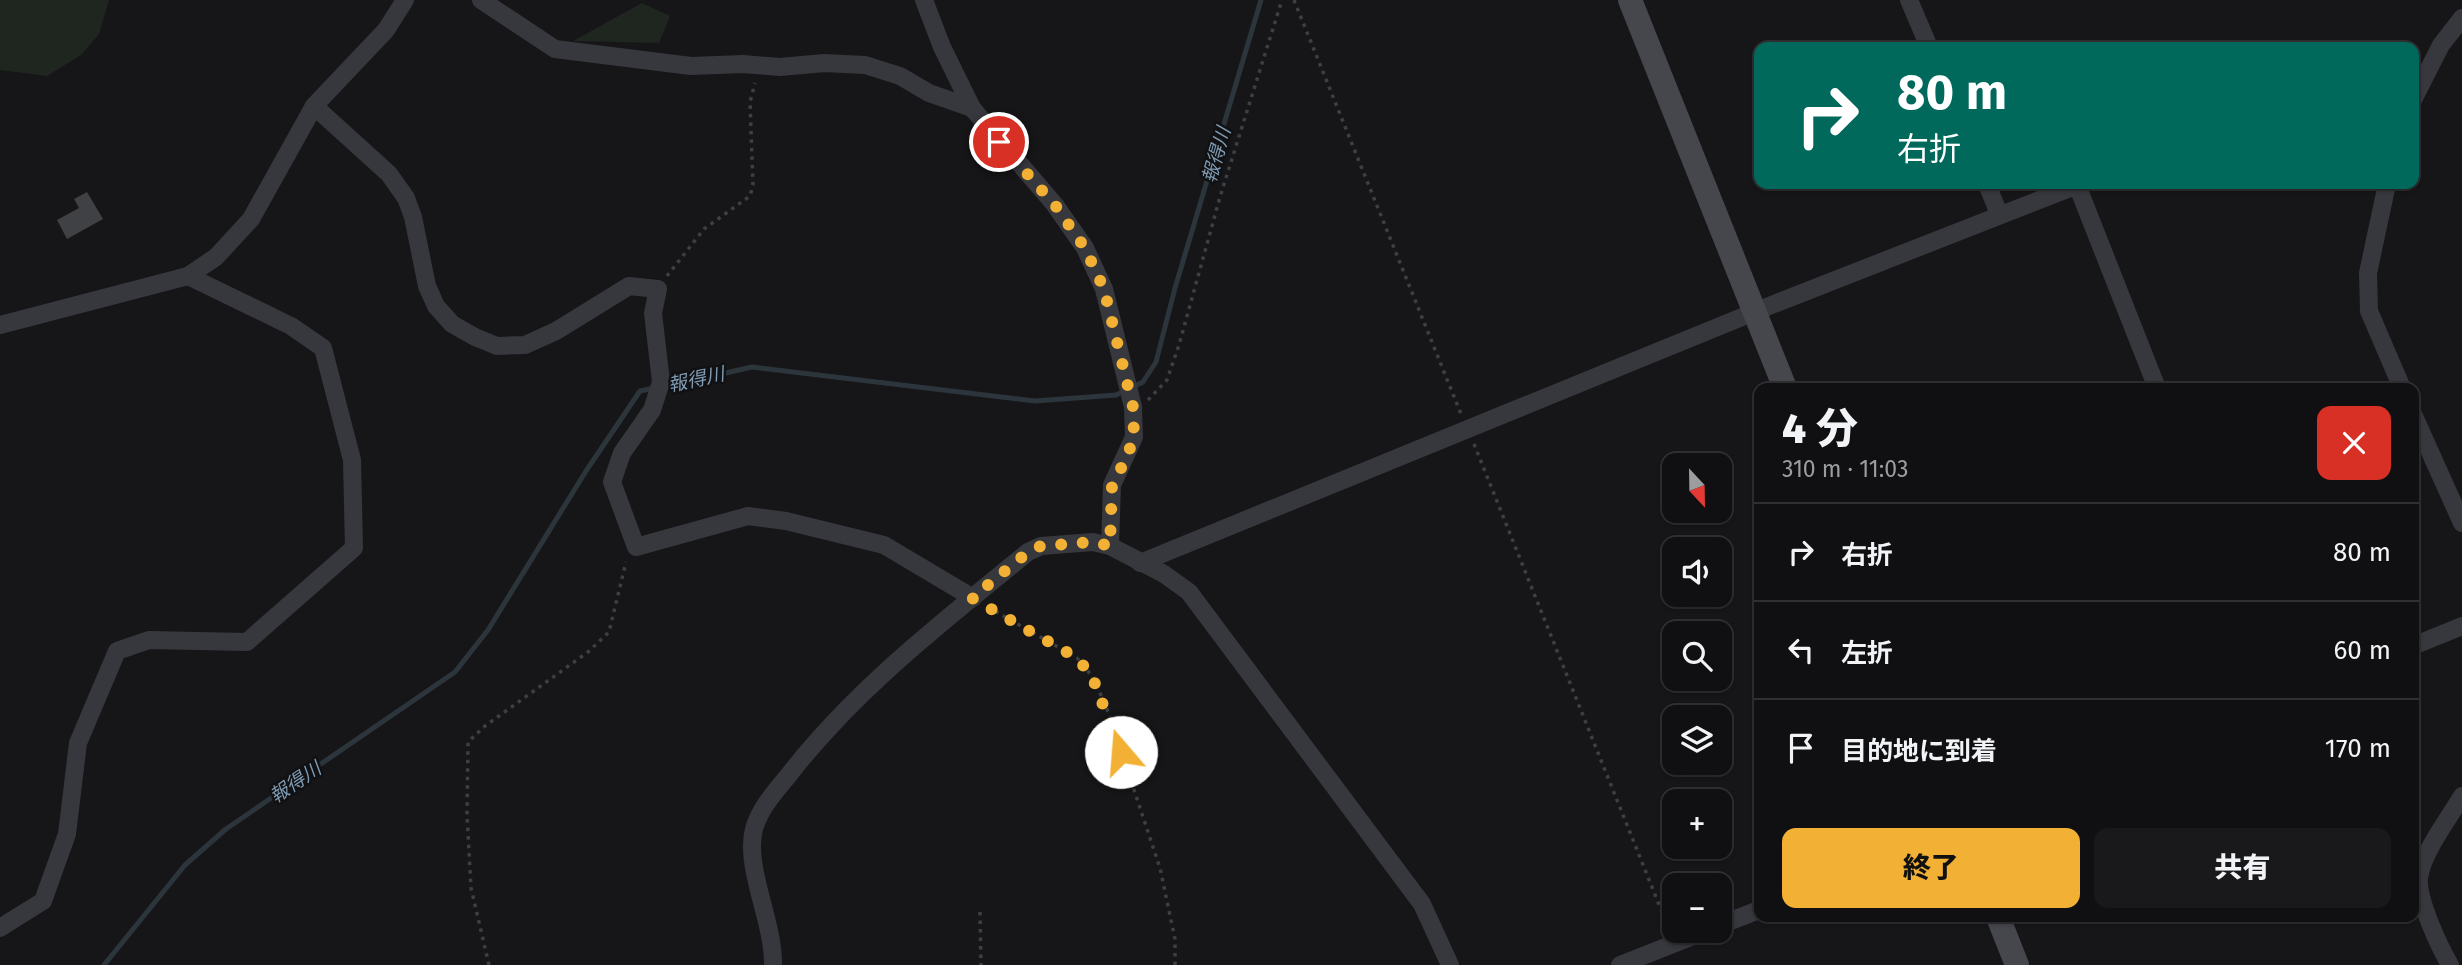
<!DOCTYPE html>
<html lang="ja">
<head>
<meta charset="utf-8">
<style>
  body { margin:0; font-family:"Fira Sans","Noto Sans JP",sans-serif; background:#19191b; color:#f1f3f6; height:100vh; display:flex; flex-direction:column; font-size:26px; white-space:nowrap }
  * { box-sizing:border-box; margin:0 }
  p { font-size:23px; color:#9c9d9f }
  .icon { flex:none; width:38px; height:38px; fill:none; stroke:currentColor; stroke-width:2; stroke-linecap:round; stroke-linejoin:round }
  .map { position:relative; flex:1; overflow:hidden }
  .panel { position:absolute; left:1754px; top:383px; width:665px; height:539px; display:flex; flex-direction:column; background:#101012; border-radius:14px; box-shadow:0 2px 5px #0004,0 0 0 2px #303032 }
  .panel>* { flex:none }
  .guide { position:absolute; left:1754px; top:42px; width:665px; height:147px; border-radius:14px; box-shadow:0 2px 5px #0004,0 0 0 2px #303032; background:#00695c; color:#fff; overflow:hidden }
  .needle { width:46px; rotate:158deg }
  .fabs { position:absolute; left:1662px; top:453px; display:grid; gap:14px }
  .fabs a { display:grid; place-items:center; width:70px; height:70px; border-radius:14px; background:#101012; box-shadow:0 2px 5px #0004,0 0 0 2px #303032; font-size:35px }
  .pin { position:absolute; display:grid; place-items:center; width:60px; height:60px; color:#fff; margin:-30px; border:4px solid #fff; border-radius:50%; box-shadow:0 2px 7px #0007 }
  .me { position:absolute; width:77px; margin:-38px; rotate:342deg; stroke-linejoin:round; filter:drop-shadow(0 0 5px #0008) }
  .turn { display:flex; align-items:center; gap:24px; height:147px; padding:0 28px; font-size:32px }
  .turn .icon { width:91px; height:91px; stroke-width:2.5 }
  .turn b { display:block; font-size:49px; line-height:60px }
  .round { display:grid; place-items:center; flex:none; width:74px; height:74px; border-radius:14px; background:#19191b }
  .headline { display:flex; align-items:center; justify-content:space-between; height:119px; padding:0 28px }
  h1 { font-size:42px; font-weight:800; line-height:52px }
  .primary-button { display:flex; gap:14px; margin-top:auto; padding:14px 28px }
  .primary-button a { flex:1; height:80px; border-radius:14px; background:#f2b134; color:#111; font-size:28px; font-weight:800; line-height:80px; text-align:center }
  .primary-button a+a { background:#19191b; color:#f1f3f6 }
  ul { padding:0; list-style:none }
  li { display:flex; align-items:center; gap:21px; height:98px; padding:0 28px; border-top:2px solid #303032 }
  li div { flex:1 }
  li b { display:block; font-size:26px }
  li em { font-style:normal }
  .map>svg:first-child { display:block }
  .green { fill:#1e261f }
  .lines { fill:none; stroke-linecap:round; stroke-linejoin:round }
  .stream { stroke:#2c353c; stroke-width:5 }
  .building { fill:#404145 }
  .path { stroke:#3d3f44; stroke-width:3.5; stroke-dasharray:3.5 5; stroke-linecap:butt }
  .street { stroke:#37383d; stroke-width:18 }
  .secondary { stroke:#45474d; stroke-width:24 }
  .route { stroke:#f2b134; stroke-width:12; stroke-dasharray:0 21.6 }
  .labels { text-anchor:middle; stroke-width:5; stroke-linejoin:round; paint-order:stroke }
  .water-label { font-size:19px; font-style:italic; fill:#7f9bb3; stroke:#111113 }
</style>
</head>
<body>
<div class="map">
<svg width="2462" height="965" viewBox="0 0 2462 965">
  <rect width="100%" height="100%" fill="#161618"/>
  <g class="green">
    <polygon points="0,0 109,0 99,34 81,55 47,76 0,70"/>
    <polygon points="642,3 670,16 659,43 573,41"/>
  </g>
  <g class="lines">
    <g class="stream">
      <polyline points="664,387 752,367 1035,401 1116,395 1143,382 1156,362 1175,288 1261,0"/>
      <polyline points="104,965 185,865 226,829 455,672 488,630 586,471 640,391 654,388"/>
    </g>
  </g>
  <polygon class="building" points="87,192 103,219 67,239 57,220 79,208 74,199"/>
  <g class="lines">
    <g class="path">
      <polyline points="1294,0 1461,414"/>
      <polyline points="667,276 704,229 750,196 753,185 750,102 755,83"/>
      <polyline points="1148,400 1167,380 1179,345 1220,197 1282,0"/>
      <polyline points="1474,444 1668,927"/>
      <polyline points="988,607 1077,658 1092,676 1106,706 1160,868 1175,939 1175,965"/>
      <polyline points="980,912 981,965"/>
      <polyline points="489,965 471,888 467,815 468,742 485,726 588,652 609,632 626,562"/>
    </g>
    <g class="street">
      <polyline points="481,0 555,49 691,66 743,64 780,67 824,63 865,65 900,76 929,93 972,108"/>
      <polyline points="924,0 942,47 972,108 1055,205 1085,248 1104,289 1133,407 1134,437 1112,485 1110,546"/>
      <polyline points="1909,0 1929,47"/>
      <polyline points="2413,100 2441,45 2462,18"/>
      <polyline points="314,106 389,174 406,198 413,217 427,286 436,306 452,324 475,337 497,346 525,345 556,331 629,286 658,289 653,313 661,382 652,410 622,453 612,482 636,547 748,516 786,521 884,545 973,598"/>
      <polyline points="1987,184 1999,214"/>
      <polyline points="2387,184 2368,273 2369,311 2402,388"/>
      <polyline points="2077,185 2157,388"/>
      <polyline points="0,325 188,276 216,257 251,219 314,106 386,30 405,0"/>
      <polyline points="2413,414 2462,523"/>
      <polyline points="1140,563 1769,306 2080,184"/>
      <polyline points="2413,646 2462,626"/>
      <polyline points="1720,925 1759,910"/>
      <polyline points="0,928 43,901 67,834 78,743 117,651 149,640 247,642 354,548 352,460 323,348 291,326 188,276"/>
      <path d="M773,965C774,922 744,867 754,829C760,808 775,792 788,776C855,689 944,621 1028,552L1041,546L1093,542L1110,546L1164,574L1189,592L1422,904L1450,965"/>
      <polyline points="1620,965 1706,931"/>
      <path d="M2450,965C2439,946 2417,899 2419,878C2422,853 2449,818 2462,796"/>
    </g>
    <g class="secondary">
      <polyline points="1630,0 1785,388"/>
      <polyline points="1998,917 2017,965"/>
    </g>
  </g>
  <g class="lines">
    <polyline class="route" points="999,142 1055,205 1085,248 1104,289 1133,407 1134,437 1126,459 1112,485 1110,546 1093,542 1041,546 1028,552 972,598 1077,658 1092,676 1121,752"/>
  </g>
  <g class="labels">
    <g class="water-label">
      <text transform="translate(1216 155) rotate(-74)" y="7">報得川</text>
      <text transform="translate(696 379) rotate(-12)" y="7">報得川</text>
      <text transform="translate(295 782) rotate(-34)" y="7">報得川</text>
    </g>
  </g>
</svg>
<div class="fabs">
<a><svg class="needle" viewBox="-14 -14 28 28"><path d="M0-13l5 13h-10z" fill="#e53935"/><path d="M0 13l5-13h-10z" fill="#9c9d9f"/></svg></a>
<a><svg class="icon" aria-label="sound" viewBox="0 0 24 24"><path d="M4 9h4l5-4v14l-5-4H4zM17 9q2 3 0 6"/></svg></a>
<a><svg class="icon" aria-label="search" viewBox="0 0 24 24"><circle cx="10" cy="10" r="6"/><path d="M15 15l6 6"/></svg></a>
<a><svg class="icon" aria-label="layers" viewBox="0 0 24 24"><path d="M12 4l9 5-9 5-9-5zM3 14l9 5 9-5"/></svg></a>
<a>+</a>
<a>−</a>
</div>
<div class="pin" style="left:999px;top:142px;background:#d93025"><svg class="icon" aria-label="arrive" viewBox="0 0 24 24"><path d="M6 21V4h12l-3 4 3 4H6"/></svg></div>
<svg class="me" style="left:1121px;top:752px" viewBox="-20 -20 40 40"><circle r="19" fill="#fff"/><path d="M0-13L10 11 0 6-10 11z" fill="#f2b134"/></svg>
<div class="guide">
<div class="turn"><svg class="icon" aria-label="right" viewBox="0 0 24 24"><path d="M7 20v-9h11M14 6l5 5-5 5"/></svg><div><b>80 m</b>右折</div></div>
</div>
<section class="panel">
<div class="headline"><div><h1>4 分</h1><p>310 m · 11:03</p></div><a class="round" style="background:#d93025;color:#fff"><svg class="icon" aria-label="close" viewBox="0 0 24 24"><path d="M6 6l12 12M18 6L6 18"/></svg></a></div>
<ul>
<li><svg class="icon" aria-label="right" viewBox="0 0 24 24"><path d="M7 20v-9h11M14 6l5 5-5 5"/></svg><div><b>右折</b></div><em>80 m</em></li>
<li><svg class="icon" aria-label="left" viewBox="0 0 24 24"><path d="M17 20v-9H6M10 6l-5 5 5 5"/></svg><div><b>左折</b></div><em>60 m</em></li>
<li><svg class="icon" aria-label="arrive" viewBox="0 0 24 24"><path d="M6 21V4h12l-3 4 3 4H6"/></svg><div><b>目的地に到着</b></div><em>170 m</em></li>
</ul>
<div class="primary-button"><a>終了</a><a>共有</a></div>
</section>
</div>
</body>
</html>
